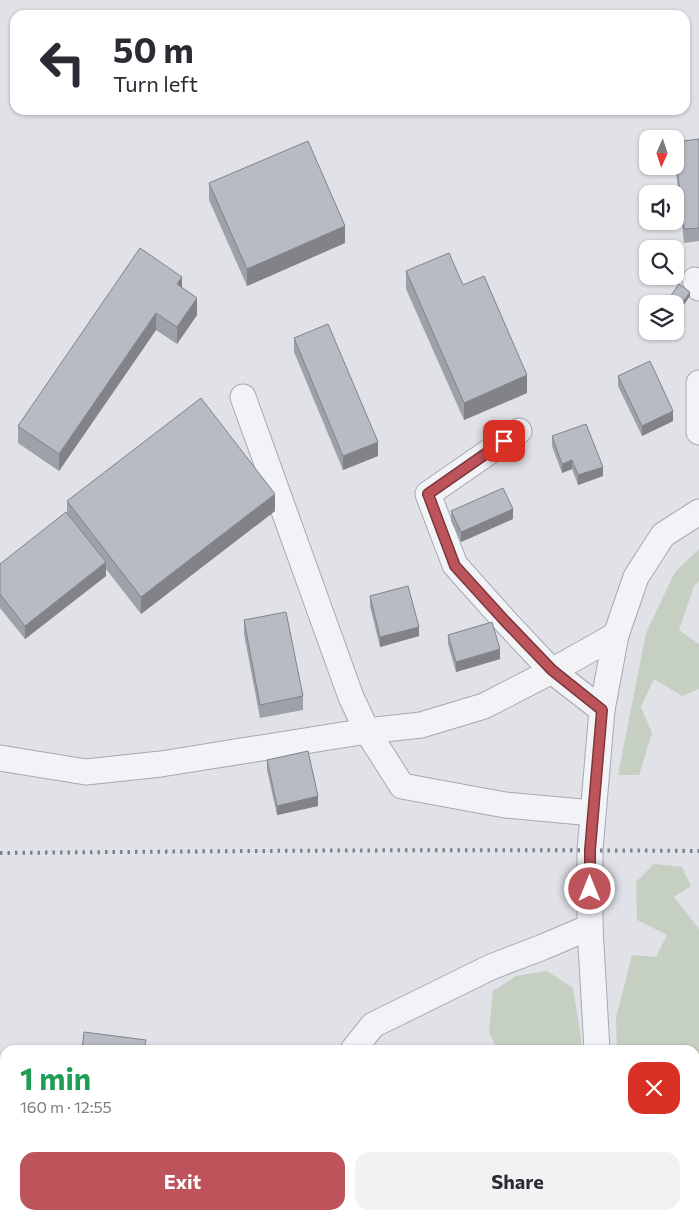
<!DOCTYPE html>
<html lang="en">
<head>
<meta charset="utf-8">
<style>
  body { margin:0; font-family:Commissioner,sans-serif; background:#f2f2f3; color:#2b2b33; height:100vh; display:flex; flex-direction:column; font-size:19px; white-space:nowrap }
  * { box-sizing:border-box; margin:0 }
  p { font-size:16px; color:#7c7c81 }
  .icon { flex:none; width:28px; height:28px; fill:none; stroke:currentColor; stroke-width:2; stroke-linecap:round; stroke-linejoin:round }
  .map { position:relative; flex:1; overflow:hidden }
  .drawer { position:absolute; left:0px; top:1045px; width:700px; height:175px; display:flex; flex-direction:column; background:#fff; border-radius:15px 15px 0 0; box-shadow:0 1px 4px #0004 }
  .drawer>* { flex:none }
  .top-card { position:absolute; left:10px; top:10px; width:680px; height:105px; border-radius:15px; box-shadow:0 1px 4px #0004; background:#fff; color:#2b2b33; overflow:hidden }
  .needle { width:32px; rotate:183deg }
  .tools { position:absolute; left:639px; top:130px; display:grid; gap:10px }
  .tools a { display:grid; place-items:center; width:45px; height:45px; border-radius:10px; background:#fff; box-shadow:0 1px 4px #0004; font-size:25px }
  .pin { position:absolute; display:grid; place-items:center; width:42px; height:42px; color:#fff; margin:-21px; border-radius:10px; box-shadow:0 2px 8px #0006 }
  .me { position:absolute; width:55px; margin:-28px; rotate:0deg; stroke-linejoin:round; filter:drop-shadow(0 0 4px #0008) }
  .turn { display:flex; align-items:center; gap:18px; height:105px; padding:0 20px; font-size:22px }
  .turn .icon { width:65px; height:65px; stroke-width:2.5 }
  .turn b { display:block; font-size:35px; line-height:42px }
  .round { display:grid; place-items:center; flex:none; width:52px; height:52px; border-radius:15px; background:#f2f2f3 }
  .head { display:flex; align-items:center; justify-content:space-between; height:85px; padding:0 20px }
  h1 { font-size:30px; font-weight:700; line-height:38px; color:#1e9e55 }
  .action { display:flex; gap:10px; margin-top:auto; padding:10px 20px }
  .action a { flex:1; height:58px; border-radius:15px; background:#be545b; color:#fff; font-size:20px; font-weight:700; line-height:58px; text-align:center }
  .action a+a { background:#f2f2f3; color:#2b2b33 }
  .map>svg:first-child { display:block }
  .green { fill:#c5d0c2 }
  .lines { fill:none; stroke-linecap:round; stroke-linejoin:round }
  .minor-casing { stroke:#a6a9b1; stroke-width:27 }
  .minor { stroke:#f2f3f6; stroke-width:25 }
  .rail { stroke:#7b818f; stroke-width:4; stroke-dasharray:2.5 5; stroke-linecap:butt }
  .wall { fill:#9ea1a8 }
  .shaded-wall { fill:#818388 }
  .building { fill:#b8bbc3; stroke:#818388 }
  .route-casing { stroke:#7c373b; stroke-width:12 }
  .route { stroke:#be545b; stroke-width:9 }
</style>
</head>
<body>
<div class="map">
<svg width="699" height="1220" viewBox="0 0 699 1220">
  <rect width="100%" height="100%" fill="#e0e2e7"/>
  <g class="green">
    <polygon points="699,549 699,581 694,586 679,630 699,644 699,689 682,696 654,679 641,707 652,733 639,775 618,775 646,633 675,572"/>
    <polygon points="654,864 682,867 691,886 674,897 699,929 699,1144 695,1147 695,1050 617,1050 616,1017 632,955 656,957 667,935 637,920 636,882"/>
    <polygon points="547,971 573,988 581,1037 581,1050 497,1050 489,1032 493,991 516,976"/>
    <polygon points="695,1183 699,1184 699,1220 628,1220 627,1215 695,1215"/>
  </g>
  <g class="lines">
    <g class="minor-casing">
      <g id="minor">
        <polyline points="695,280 699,288"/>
        <polyline points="699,383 699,432"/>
        <polyline points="243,397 351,697 367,731 402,786 505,805 593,813"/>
        <polyline points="519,431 428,494 455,565 505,621 552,671 602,710"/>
        <polyline points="0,758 86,772 161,764 367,731 421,725 484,706 552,671 616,635"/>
        <polyline points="353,1050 373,1025 491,967 543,947 590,927"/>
        <polyline points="597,1050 590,927 590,850 602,710 616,635 636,577 663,535 699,512"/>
        <polyline points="607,1215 607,1220"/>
      </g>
    </g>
    <use href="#minor" class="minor"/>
    <path class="rail" d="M0,853C233,851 466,849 699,851"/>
  </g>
  <g class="wall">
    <polygon points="699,139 699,241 684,243 675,162 675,142"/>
    <polygon points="209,183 345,243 247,286 209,200"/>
    <polygon points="406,271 463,285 527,393 464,420 406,289"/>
    <polygon points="182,288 197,315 177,344 156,330 59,471 18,443 18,426"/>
    <polygon points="294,338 378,456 343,470 294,352"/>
    <polygon points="618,376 673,421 642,436 618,386"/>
    <polygon points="552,436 603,476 578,485 572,469 562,473 552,446"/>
    <polygon points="67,501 275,511 141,614 106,569 106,576 25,639 0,608 0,564 67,513"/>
    <polygon points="451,511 513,519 461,542 451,521"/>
    <polygon points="370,596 419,636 380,647 370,606"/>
    <polygon points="244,620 303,696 303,710 260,718 244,634"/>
    <polygon points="448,635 500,659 456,672 448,644"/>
    <polygon points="267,760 318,806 277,815 267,770"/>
  </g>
  <g class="shaded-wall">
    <polygon points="345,226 345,243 247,286 247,269"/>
    <polygon points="182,277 182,294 177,284"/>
    <polygon points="690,292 690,296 675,318 675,313"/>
    <polygon points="197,298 197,315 177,344 177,327"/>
    <polygon points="156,313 156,330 59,471 59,454"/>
    <polygon points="527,375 527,393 464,420 464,403"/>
    <polygon points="673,411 673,421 642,436 642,426"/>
    <polygon points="378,442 378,456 343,470 343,456"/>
    <polygon points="572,460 572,469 562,473 562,464"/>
    <polygon points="603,467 603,476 578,485 578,475"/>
    <polygon points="275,494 275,511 141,614 141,597"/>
    <polygon points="513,509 513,519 461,542 461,532"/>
    <polygon points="106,562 106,576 25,639 25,626"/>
    <polygon points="419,627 419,636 380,647 380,637"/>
    <polygon points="500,649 500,659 456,672 456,662"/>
    <polygon points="318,796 318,806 277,815 277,806"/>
  </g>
  <g class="building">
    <polygon points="699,139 699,228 684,229 675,148 675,142"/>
    <polygon points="308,141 345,226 247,269 209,183"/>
    <polygon points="140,248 182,277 177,284 197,298 177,327 156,313 59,454 18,426"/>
    <polygon points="449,253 463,285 484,276 527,375 464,403 406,271"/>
    <polygon points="679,284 690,292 675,313 675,304 665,304"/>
    <polygon points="328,324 378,442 343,456 294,338"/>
    <polygon points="650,361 673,411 642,426 618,376"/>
    <polygon points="201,398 275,494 141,597 67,501"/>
    <polygon points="586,424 603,467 578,475 572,460 562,464 552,436"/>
    <polygon points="503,488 513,509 461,532 451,511"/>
    <polygon points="66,512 106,562 25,626 0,594 0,564"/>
    <polygon points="408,586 419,627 380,637 370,596"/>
    <polygon points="286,612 303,696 260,705 244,620"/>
    <polygon points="492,622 500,649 456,662 448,635"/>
    <polygon points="308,751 318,796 277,806 267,760"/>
    <polygon points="84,1032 146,1040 144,1050 82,1050"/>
  </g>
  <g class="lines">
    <g class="route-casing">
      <polyline id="route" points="504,441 428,494 455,566 505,621 552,670 602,710 590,850 590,889"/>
    </g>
    <use href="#route" class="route"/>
  </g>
</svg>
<div class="tools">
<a><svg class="needle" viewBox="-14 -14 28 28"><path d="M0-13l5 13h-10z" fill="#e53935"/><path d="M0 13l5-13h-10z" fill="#7c7c81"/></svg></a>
<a><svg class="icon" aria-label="sound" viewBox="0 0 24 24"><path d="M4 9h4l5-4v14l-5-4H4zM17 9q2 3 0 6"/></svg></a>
<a><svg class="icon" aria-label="search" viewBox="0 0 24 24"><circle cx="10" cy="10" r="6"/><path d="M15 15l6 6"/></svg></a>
<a><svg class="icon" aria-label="layers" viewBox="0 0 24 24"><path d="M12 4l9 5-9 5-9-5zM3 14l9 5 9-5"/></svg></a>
</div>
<div class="pin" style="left:504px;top:441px;background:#d93025"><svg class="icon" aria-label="arrive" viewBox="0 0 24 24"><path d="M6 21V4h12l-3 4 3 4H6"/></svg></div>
<svg class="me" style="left:590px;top:889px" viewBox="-20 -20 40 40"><circle r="17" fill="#be545b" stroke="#fff" stroke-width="3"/><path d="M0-11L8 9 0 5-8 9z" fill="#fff"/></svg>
<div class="top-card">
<div class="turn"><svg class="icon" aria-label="left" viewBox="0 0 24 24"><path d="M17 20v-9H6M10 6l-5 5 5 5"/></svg><div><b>50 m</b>Turn left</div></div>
</div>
<section class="drawer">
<div class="head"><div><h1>1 min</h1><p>160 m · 12:55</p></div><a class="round" style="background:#d93025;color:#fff"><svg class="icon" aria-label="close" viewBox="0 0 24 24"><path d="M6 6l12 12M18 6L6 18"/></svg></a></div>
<div class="action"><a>Exit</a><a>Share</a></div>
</section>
</div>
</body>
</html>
